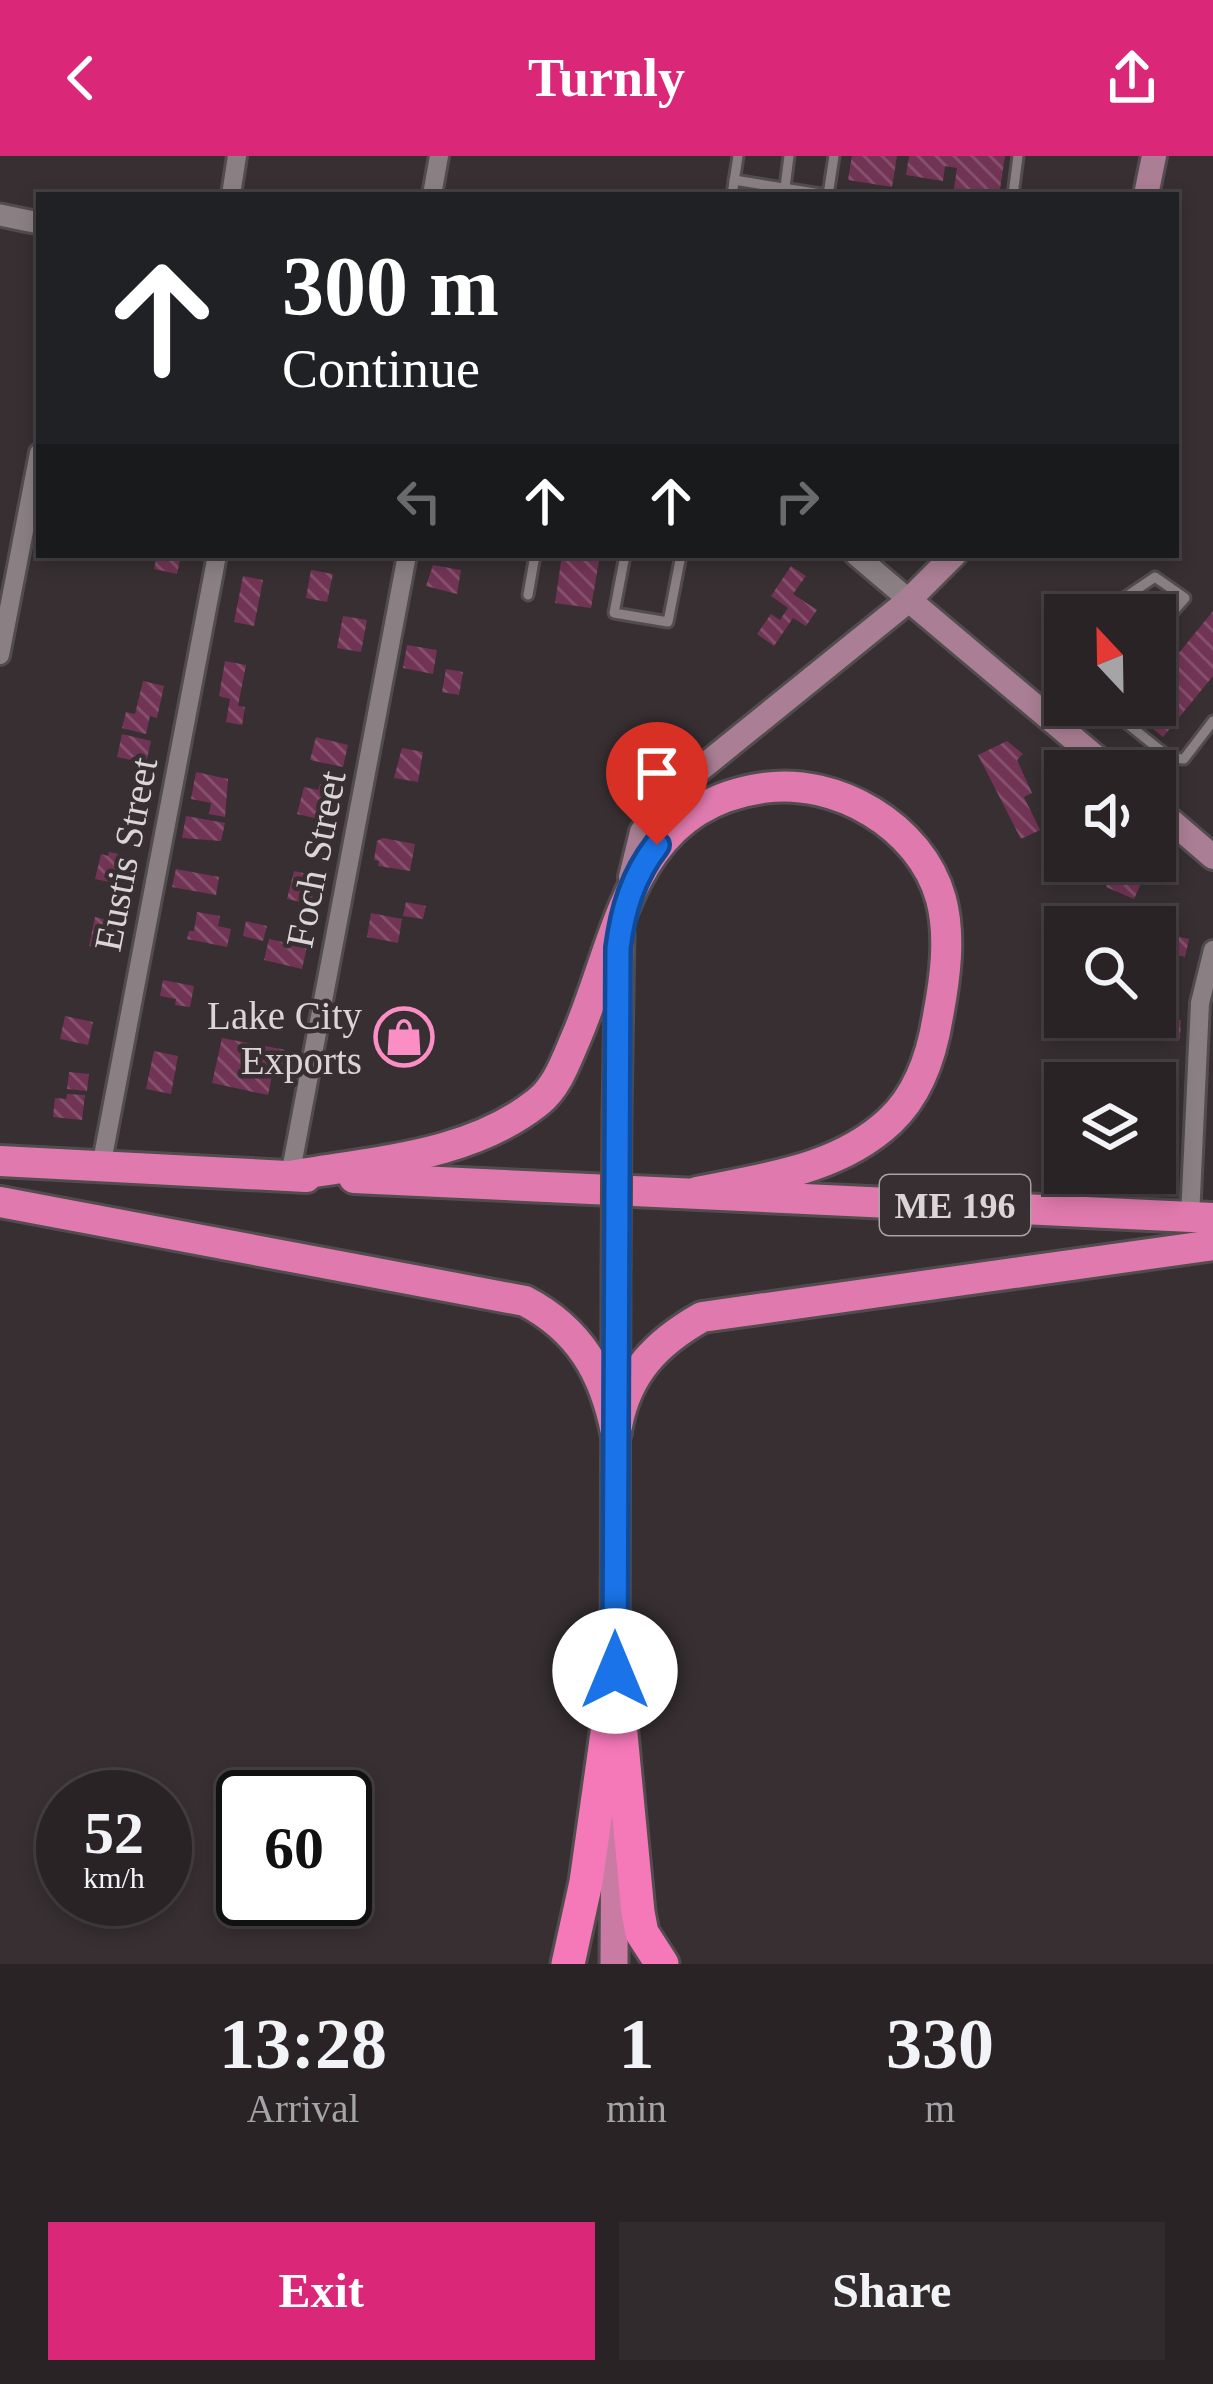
<!DOCTYPE html>
<html lang="en">
<head>
<meta charset="utf-8">
<style>
  body { margin:0; font-family:Georgia,serif; background:#312b2e; color:#f1f3f6; height:100vh; display:flex; flex-direction:column; font-size:45px; white-space:nowrap }
  * { box-sizing:border-box; margin:0 }
  p { font-size:39px; color:#a5a4a7 }
  .icon { flex:none; width:66px; height:66px; fill:none; stroke:currentColor; stroke-width:2; stroke-linecap:round; stroke-linejoin:round }
  .map { position:relative; height:1808px; overflow:hidden }
  .sheet { display:flex; flex-direction:column; background:#292326; flex:1 }
  .sheet>* { flex:none }
  .banner { position:absolute; left:36px; top:36px; width:1143px; height:366px; border-radius:0px; box-shadow:0 6px 18px #0003,0 0 0 3px #454043; background:#202124; color:#fff; overflow:hidden }
  .needle { width:78px; rotate:338deg }
  .fabs { position:absolute; left:1044px; top:438px; display:grid; gap:24px }
  .fabs a { display:grid; place-items:center; width:132px; height:132px; border-radius:0px; background:#292326; box-shadow:0 6px 18px #0003,0 0 0 3px #454043; font-size:60px }
  .speed { position:absolute; left:36px; top:1614px; display:flex; gap:24px; font-size:60px; font-weight:700; text-align:center }
  .speed>* { display:grid; place-content:center; width:156px; height:156px; border-radius:50%; background:#292326; box-shadow:0 6px 18px #0003,0 0 0 3px #454043; line-height:1 }
  .speed small { font-size:30px; font-weight:400 }
  .speed .limit { border:6px solid #111; border-radius:18px; background:#fff; color:#111 }
  .pin { position:absolute; display:grid; place-items:center; width:102px; height:102px; color:#fff; margin:-123px -51px; border-radius:50% 50% 50% 0; rotate:-45deg; box-shadow:0 0 12px #0007 }
  .pin .icon { rotate:45deg }
  .me { position:absolute; width:132px; margin:-66px; rotate:0deg; stroke-linejoin:round; filter:drop-shadow(0 0 9px #0008) }
  .turn { display:flex; align-items:center; gap:42px; height:252px; padding:0 48px; font-size:54px }
  .turn .icon { width:156px; height:156px; stroke-width:2.5 }
  .turn b { display:block; font-size:84px; line-height:102px }
  .lanes { display:flex; align-items:center; height:114px; padding:0 48px; background:#0003; justify-content:center; gap:60px; direction:ltr }
  .lanes .off { opacity:.35 }
  .eta { display:flex; justify-content:space-evenly; align-items:center; height:204px; text-align:center }
  .eta b { font-size:72px; font-weight:700; line-height:84px }
  .button { display:flex; gap:24px; margin-top:auto; padding:24px 48px }
  .button a { flex:1; height:138px; border-radius:0px; background:#db2777; color:#fff; font-size:48px; font-weight:700; line-height:138px; text-align:center }
  .button a+a { background:#312b2e; color:#f1f3f6 }
  header { display:flex; justify-content:space-between; align-items:center; height:156px; padding:0 48px; background:#db2777; color:#fff; font-size:54px; font-weight:700 }
  .map>svg:first-child { display:block }
  .building { fill:url(#building-back-hatch) }
  .lines { fill:none; stroke-linecap:round; stroke-linejoin:round }
  .service-casing { stroke:#534c4f; stroke-width:15 }
  .minor-casing { stroke:#534c4f; stroke-width:24 }
  .tertiary-casing { stroke:#534c4f; stroke-width:27 }
  .secondary-casing { stroke:#534c4f; stroke-width:30 }
  .primary-casing { stroke:#534c4f; stroke-width:33 }
  .trunk-casing { stroke:#534c4f; stroke-width:36 }
  .motorway-casing { stroke:#534c4f; stroke-width:39 }
  .service { stroke:#8a8084; stroke-width:9 }
  .minor { stroke:#8a8084; stroke-width:18 }
  .tertiary { stroke:#8a8084; stroke-width:21 }
  .secondary { stroke:#aa7e94; stroke-width:24 }
  .primary { stroke:#ca7ba4; stroke-width:27 }
  .trunk { stroke:#e07aae; stroke-width:30 }
  .motorway { stroke:#f578b9; stroke-width:33 }
  .primary-bridge-casing { stroke:#534c4f; stroke-width:33; stroke-linecap:butt }
  .primary-bridge { stroke:#ca7ba4; stroke-width:27 }
  .route-casing { stroke:#114b97; stroke-width:30 }
  .route { stroke:#1a73e8; stroke-width:21 }
  .labels { text-anchor:middle; stroke-width:9; stroke-linejoin:round; paint-order:stroke }
  .shield { fill:#372f32; stroke:#aaa3a6; stroke-width:3 }
  .shield-label { font-size:36px; font-weight:bold; fill:#dbd5d7 }
  .street-label { font-size:39px; fill:#dbd5d7; stroke:#372f32 }
  .poi-label { font-size:39px; fill:#dbd5d7; stroke:#372f32; text-anchor:end }
</style>
</head>
<body>
<header><svg class="icon" aria-label="back" viewBox="0 0 24 24"><path d="M15 5l-7 7 7 7"/></svg>Turnly<svg class="icon" aria-label="share" viewBox="0 0 24 24"><path d="M12 15V3M7 8l5-5 5 5M5 13v7h14v-7"/></svg></header>
<div class="map">
<svg width="1213" height="1808" viewBox="0 0 1213 1808">
  <defs>
    <pattern id="building-back-hatch" width="6" height="6" patternUnits="userSpaceOnUse" patternTransform="scale(3)"><rect width="6" height="6" fill="#723455"/><path d="M-1 5l2 2M0 0l6 6M5-1l2 2" fill="none" stroke="#86506d"/></pattern>
  </defs>
  <rect width="100%" height="100%" fill="#372f32"/>
  <g class="building">
    <polygon points="852,0 897,0 892,31 848,24"/>
    <polygon points="909,0 1005,0 999,39 953,39 957,12 945,10 943,25 906,19"/>
    <polygon points="157,399 181,399 177,418 154,413"/>
    <polygon points="562,399 600,399 591,452 555,447"/>
    <polygon points="433,409 461,414 457,438 426,430"/>
    <polygon points="791,410 806,420 793,438 817,454 806,470 793,462 774,490 757,478 771,458 780,464 788,452 771,440"/>
    <polygon points="311,414 333,418 327,446 306,442"/>
    <polygon points="243,420 263,424 254,470 234,466"/>
    <polygon points="1213,455 1213,520 1163,581 1124,549 1155,549 1155,514 1161,519"/>
    <polygon points="343,460 367,464 361,496 337,492"/>
    <polygon points="407,489 437,494 433,518 403,512"/>
    <polygon points="225,505 246,509 238,550 245,551 242,569 226,566 230,543 219,540"/>
    <polygon points="446,513 463,516 459,539 442,536"/>
    <polygon points="143,525 164,530 157,562 150,560 146,578 122,572 126,556 135,558"/>
    <polygon points="122,578 151,585 146,607 117,601"/>
    <polygon points="316,581 348,589 343,611 310,604"/>
    <polygon points="1007,585 1023,598 1017,604 1032,637 1024,641 1040,674 1021,683 978,599"/>
    <polygon points="402,592 423,596 418,626 394,622"/>
    <polygon points="196,616 228,623 225,661 209,658 211,647 191,643"/>
    <polygon points="320,628 336,632 339,637 332,666 297,658 304,631 318,634"/>
    <polygon points="186,660 225,667 221,685 182,682"/>
    <polygon points="383,682 415,688 410,715 378,710 379,705 374,704 377,685"/>
    <polygon points="1065,686 1065,705 1086,705 1079,725 1053,717"/>
    <polygon points="109,696 128,700 132,708 124,729 95,723 101,698 108,700"/>
    <polygon points="1104,705 1132,705 1148,712 1134,743 1106,731 1108,725 1101,723 1104,715 1100,714"/>
    <polygon points="176,713 219,721 216,739 172,731"/>
    <polygon points="294,715 317,720 311,748 287,743"/>
    <polygon points="406,746 426,750 423,763 403,760"/>
    <polygon points="197,756 220,760 218,770 231,773 227,791 187,783 189,775 194,775"/>
    <polygon points="371,757 402,763 398,787 367,781"/>
    <polygon points="95,761 125,768 120,791 101,787 100,793 89,790"/>
    <polygon points="246,765 267,770 263,785 243,780"/>
    <polygon points="1155,775 1189,783 1185,801 1155,793"/>
    <polygon points="269,783 307,791 302,813 264,804"/>
    <polygon points="163,824 194,830 190,851 175,849 176,843 160,840"/>
    <polygon points="65,860 93,866 88,889 60,883"/>
    <polygon points="384,861 429,868 424,901 378,893"/>
    <polygon points="1140,862 1181,864 1180,883 1139,884"/>
    <polygon points="222,882 286,894 281,916 273,915 268,939 212,927"/>
    <polygon points="154,895 178,900 171,938 146,933"/>
    <polygon points="69,916 89,918 87,935 67,933"/>
    <polygon points="67,938 85,939 82,964 53,961 55,942 66,943"/>
  </g>
  <g class="lines">
    <g class="service-casing">
      <g id="service">
        <polyline points="734,24 827,39"/>
        <polyline points="732,39 738,0"/>
        <polyline points="784,39 789,0"/>
        <polyline points="828,39 834,0"/>
        <polyline points="1013,39 1018,0"/>
        <polyline points="625,399 614,457 668,466 681,399"/>
        <polyline points="528,439 535,399"/>
        <polyline points="1118,446 1133,459"/>
        <polyline points="1099,459 1155,421 1185,442 1155,477"/>
        <polyline points="1065,482 1057,488 1054,500 1065,516"/>
        <polyline points="1104,549 1170,602 1184,603 1213,565"/>
        <polyline points="1041,554 1065,528"/>
      </g>
    </g>
    <g class="minor-casing">
      <g id="minor">
        <polyline points="231,39 237,0"/>
        <polyline points="432,39 439,0"/>
        <polyline points="0,499 39,297"/>
        <polyline points="101,1011 217,399"/>
        <polyline points="290,1020 407,399"/>
        <polyline points="1190,1061 1200,847 1213,794"/>
      </g>
    </g>
    <g class="tertiary-casing">
      <g id="tertiary">
        <polyline points="0,59 39,67"/>
        <polyline points="856,399 909,444"/>
      </g>
    </g>
    <g class="secondary-casing">
      <g id="secondary">
        <polyline points="1146,39 1154,0"/>
        <polyline points="909,444 1112,615"/>
        <polyline points="1155,651 1213,701"/>
        <polyline points="631,721 642,676 678,631 909,444 954,399"/>
      </g>
    </g>
    <g class="primary-casing">
      <g id="primary">
        <polyline points="617,955 620,777"/>
        <polyline points="615,1533 616,1111"/>
        <polyline points="614,1808 615,1649"/>
      </g>
    </g>
    <g class="trunk-casing">
      <g id="trunk">
        <polyline points="0,1005 306,1021"/>
        <path d="M290,1020C374,1005 469,1001 538,946C557,931 566,905 575,884C620,782 628,651 763,632C836,621 921,670 941,743C951,780 945,823 938,860C932,898 919,938 890,965C838,1014 764,1022 697,1036"/>
        <polyline points="354,1022 1213,1062"/>
        <path d="M0,1046L525,1145C580,1174 604,1217 616,1276"/>
        <path d="M617,1270C627,1217 656,1187 702,1161L1213,1089"/>
      </g>
    </g>
    <g class="motorway-casing">
      <g id="motorway">
        <polyline points="615,1515 638,1756 642,1777 662,1808"/>
        <polyline points="568,1808 586,1726 607,1577"/>
      </g>
    </g>
    <use href="#service" class="service"/>
    <use href="#minor" class="minor"/>
    <use href="#tertiary" class="tertiary"/>
    <use href="#secondary" class="secondary"/>
    <use href="#primary" class="primary"/>
    <use href="#trunk" class="trunk"/>
    <use href="#motorway" class="motorway"/>
    <g class="primary-bridge-casing">
      <polyline id="primary-bridge" points="616,1111 617,955"/>
    </g>
    <use href="#primary-bridge" class="primary-bridge"/>
  </g>
  <g class="lines">
    <g class="route-casing">
      <path id="route" d="M615,1515L618,792C623,753 633,720 657,689"/>
    </g>
    <use href="#route" class="route"/>
  </g>
  <defs>
    <g id="shop-ring" transform="scale(3)"><circle r="9.5" fill="#372f32" stroke="#fb8fc5" stroke-width="1.5"/><path d="M-5-2.5h2.3a2.7 3.5 0 0 1 5.4 0H5L5.5 6h-11ZM-1.5-2.5h3a1.5 2.3 0 0 0-3 0Z" fill="#fb8fc5"/></g>
  </defs>
  <g fill-rule="evenodd">
    <use href="#shop-ring" x="404" y="881"/>
  </g>
  <g class="labels">
    <rect class="shield" x="880" y="1019" width="150" height="60" rx="9"/>
    <g class="shield-label">
      <text x="955" y="1062">ME 196</text>
    </g>
    <g class="street-label">
      <text transform="translate(125 698) rotate(-79)" y="14">Eustis Street</text>
      <text transform="translate(315 703) rotate(-79)" y="14">Foch Street</text>
    </g>
    <g class="poi-label">
      <text x="362" y="873">Lake City<tspan x="362" dy="45">Exports</tspan></text>
    </g>
  </g>
</svg>
<div class="fabs">
<a><svg class="needle" viewBox="-14 -14 28 28"><path d="M0-13l5 13h-10z" fill="#e53935"/><path d="M0 13l5-13h-10z" fill="#a5a4a7"/></svg></a>
<a><svg class="icon" aria-label="sound" viewBox="0 0 24 24"><path d="M4 9h4l5-4v14l-5-4H4zM17 9q2 3 0 6"/></svg></a>
<a><svg class="icon" aria-label="search" viewBox="0 0 24 24"><circle cx="10" cy="10" r="6"/><path d="M15 15l6 6"/></svg></a>
<a><svg class="icon" aria-label="layers" viewBox="0 0 24 24"><path d="M12 4l9 5-9 5-9-5zM3 14l9 5 9-5"/></svg></a>
</div>
<div class="speed"><div>52<small>km/h</small></div><div class="limit">60</div></div>
<div class="pin" style="left:657px;top:689px;background:#d93025"><svg class="icon" aria-label="arrive" viewBox="0 0 24 24"><path d="M6 21V4h12l-3 4 3 4H6"/></svg></div>
<svg class="me" style="left:615px;top:1515px" viewBox="-20 -20 40 40"><circle r="19" fill="#fff"/><path d="M0-13L10 11 0 6-10 11z" fill="#1a73e8"/></svg>
<div class="banner">
<div class="turn"><svg class="icon" aria-label="ahead" viewBox="0 0 24 24"><path d="M12 20V5M6 11l6-6 6 6"/></svg><div><b>300 m</b>Continue</div></div>
<div class="lanes"><svg class="icon off" aria-label="left" viewBox="0 0 24 24"><path d="M17 20v-9H6M10 6l-5 5 5 5"/></svg><svg class="icon" aria-label="ahead" viewBox="0 0 24 24"><path d="M12 20V5M6 11l6-6 6 6"/></svg><svg class="icon" aria-label="ahead" viewBox="0 0 24 24"><path d="M12 20V5M6 11l6-6 6 6"/></svg><svg class="icon off" aria-label="right" viewBox="0 0 24 24"><path d="M7 20v-9h11M14 6l5 5-5 5"/></svg></div>
</div>
</div>
<section class="sheet">
<div class="eta">
<div><b>13:28</b><p>Arrival</p></div>
<div><b>1</b><p>min</p></div>
<div><b>330</b><p>m</p></div>
</div>
<div class="button"><a>Exit</a><a>Share</a></div>
</section>
</body>
</html>
